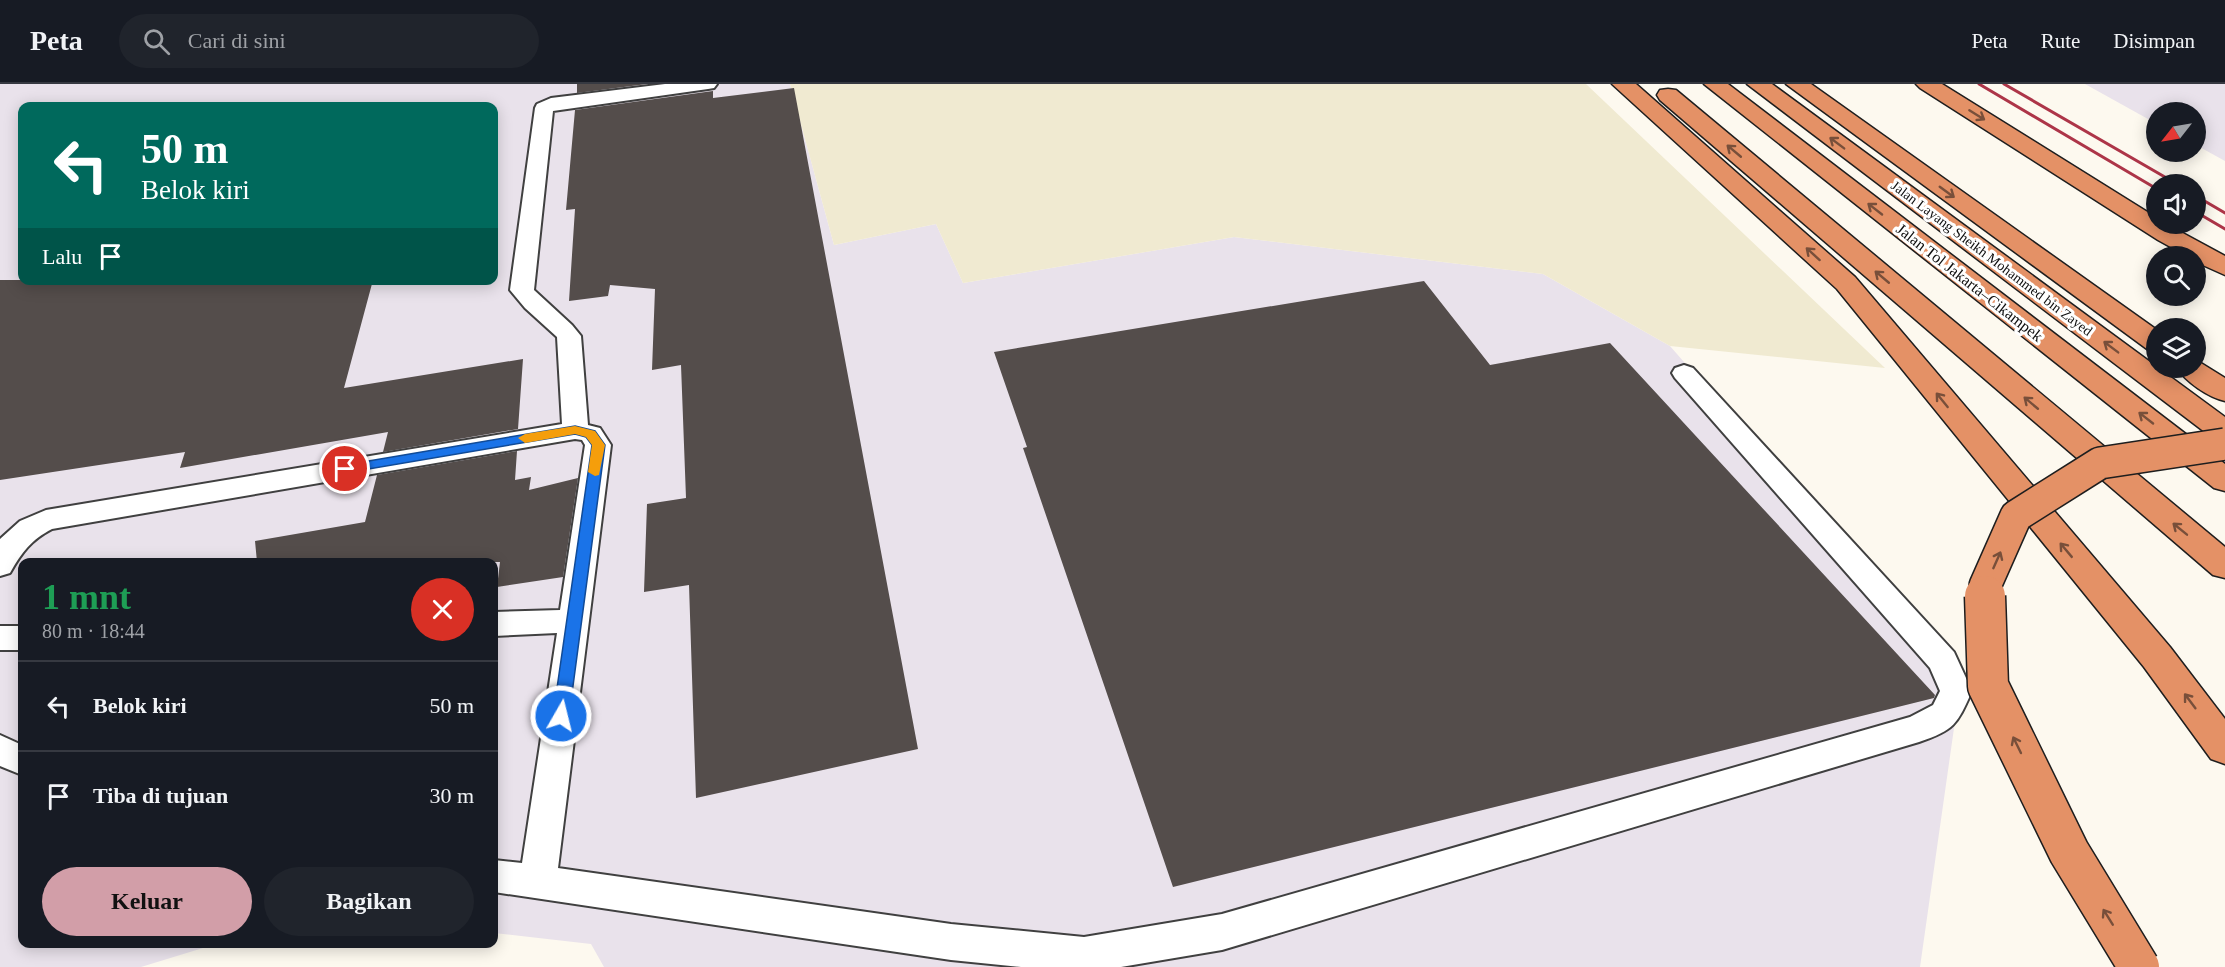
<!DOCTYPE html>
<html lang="id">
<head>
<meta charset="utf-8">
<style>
  body { margin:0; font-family:"Times New Roman",serif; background:#20242c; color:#f1f3f6; height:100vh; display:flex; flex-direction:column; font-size:22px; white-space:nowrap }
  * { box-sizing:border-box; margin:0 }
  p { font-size:20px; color:#9ea1a6 }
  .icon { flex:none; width:33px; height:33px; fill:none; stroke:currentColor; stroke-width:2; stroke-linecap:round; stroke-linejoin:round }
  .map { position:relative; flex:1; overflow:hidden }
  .sheet { position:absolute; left:18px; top:474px; width:480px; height:390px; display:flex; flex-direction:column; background:#171b24; border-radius:12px; box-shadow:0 3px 15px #0003 }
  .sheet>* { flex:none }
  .hud { position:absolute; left:18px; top:18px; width:480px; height:183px; border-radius:12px; box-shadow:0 3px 15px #0003; background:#00695c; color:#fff; overflow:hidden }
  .needle { width:39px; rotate:239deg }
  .controls { position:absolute; left:2146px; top:18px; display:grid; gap:12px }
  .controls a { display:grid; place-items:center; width:60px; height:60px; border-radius:50%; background:#171b24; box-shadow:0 3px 15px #0003; font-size:30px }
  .pin { position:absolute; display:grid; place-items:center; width:51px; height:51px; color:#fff; margin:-26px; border:3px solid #fff; border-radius:50%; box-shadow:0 2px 6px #0007 }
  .me { position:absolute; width:66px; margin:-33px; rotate:8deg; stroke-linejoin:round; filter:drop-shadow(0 0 4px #0008) }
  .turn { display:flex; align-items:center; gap:21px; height:126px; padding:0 24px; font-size:27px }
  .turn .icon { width:78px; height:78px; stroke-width:2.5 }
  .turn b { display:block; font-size:42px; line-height:51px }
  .then { display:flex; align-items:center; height:57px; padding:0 24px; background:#0003; gap:12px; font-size:22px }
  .round { display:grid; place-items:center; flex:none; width:63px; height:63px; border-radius:32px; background:#20242c }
  .summary { display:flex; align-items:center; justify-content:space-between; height:102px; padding:0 24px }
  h1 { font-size:36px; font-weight:600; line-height:45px; color:#1e9e55 }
  .button { display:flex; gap:12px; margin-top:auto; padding:12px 24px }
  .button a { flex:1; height:69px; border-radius:36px; background:#d29ea8; color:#111; font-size:24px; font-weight:600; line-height:69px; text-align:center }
  .button a+a { background:#20242c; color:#f1f3f6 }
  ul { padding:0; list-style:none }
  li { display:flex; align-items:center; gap:18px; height:90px; padding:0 24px; border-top:2px solid #363941 }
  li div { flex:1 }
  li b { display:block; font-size:22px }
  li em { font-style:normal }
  header { display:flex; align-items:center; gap:36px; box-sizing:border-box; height:84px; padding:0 30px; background:#171b24; border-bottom:2px solid #363941 }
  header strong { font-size:28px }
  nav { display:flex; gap:33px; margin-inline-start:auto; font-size:21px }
  .search { width:420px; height:54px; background:#20242c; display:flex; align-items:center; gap:15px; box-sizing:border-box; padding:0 21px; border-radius:33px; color:#9ea1a6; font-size:22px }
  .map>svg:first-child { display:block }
  .industrial { fill:#e9e2eb; fill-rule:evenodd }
  .farmland { fill:#f0ead1 }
  .building { fill:#544d4b }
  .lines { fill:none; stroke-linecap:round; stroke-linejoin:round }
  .service-casing { stroke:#404040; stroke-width:4 }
  .motorway-casing { stroke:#1e1e1e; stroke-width:3 }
  .service { fill:#fff; fill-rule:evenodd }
  .motorway { fill:#e49166; fill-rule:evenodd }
  .rail { stroke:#ad3548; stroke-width:3 }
  .motorway-bridge-far1-casing { stroke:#1e1e1e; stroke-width:34; stroke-linecap:butt }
  .motorway-bridge-casing { stroke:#1e1e1e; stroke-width:43; stroke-linecap:butt }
  .motorway-bridge-far1 { stroke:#e49166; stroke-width:31 }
  .motorway-bridge { stroke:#e49166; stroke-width:40 }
  .oneway { stroke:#784f3a }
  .route { fill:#1a73e8; stroke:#114b97; stroke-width:1.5 }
  .slow { fill:#f59e0b }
  .labels { text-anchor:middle; stroke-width:6; stroke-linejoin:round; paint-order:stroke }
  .far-street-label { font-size:14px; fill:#0d0d0d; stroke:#fff }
  .street-label { font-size:16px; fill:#0d0d0d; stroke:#fff }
</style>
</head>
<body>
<header>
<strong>Peta</strong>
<div class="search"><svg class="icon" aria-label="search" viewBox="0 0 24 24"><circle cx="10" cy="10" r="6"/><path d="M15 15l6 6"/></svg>Cari di sini</div>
<nav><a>Peta</a><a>Rute</a><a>Disimpan</a></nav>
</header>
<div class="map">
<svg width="2225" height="883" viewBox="0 0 2225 883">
  <rect width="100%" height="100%" fill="#fdf9ef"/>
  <g class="industrial">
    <path d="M0,0H790L834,161L936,140L963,199L1234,153L1543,190L1670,262L1961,595L1920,883H604L591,860L494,849V478H22V860H216L141,883H0ZM22,22H494V196H22Z"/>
    <polygon points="2085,0 2225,0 2225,77 2196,61 2196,28 2157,28 2157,40"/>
  </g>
  <polygon class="farmland" points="790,0 1586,0 1885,284 1670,262 1543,190 1234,153 963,199 936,140 834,161"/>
  <g class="building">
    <polygon points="577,0 647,0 577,9"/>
    <polygon points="794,4 918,665 696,714 689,501 644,508 647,420 686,414 681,281 652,286 655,205 610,201 608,212 569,217 575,125 566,126 575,26 713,7 713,14"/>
    <polygon points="0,196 373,196 344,304 523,275 518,345 383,368 388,348 180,384 185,368 0,396"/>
    <polygon points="1424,197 1490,281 1610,259 1935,611 1934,614 1173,803 1023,364 1027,363 994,268"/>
    <polygon points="517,367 515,396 531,393 529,406 578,394 563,493 497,503 500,478 257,478 255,457 365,438 377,391"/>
  </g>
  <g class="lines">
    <g class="service-casing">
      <g id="service">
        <path d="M665,0H717L714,4L708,5L553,27L534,206L572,241L581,252L588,341L600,344L611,361L558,784L951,840L1084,853L1222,830L1910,633L1933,621L1940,607L1930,584L1675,294L1672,289L1675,284L1684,281L1693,284L1954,568L1972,607C1957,640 1955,646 1919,658L1222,866L1121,883H1021L951,876L494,808V776L522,779L557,549L494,552V528L560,526L585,361L582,356L575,355L52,445C31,456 22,468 10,489L0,492V455L20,437L46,426L562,340L557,253L525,224L510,206L535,24L537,20L551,14Z"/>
        <rect x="0" y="542" width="22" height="24"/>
        <polygon points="0,651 22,661 22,691 0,682"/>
      </g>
    </g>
    <g class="motorway-casing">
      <g id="motorway">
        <polygon points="1612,0 1636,0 1855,193 2170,563 2225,635 2225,680 2211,675 2144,583 1837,205"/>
        <polygon points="1704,0 1728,0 2225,380 2225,407 2214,404"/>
        <polygon points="1747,0 1772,0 2225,333 2225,358 2214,355"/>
        <polygon points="1786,0 1811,0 2157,246 2157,267 2147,265"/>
        <polygon points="1916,0 1942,0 2157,134 2157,140 2166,140 2225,172 2225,191 2196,178 2196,172 2187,172 2158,156 1920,4"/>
        <polygon points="1668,5 1676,6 2225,463 2225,494 2213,491 1660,16 1657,11 1660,6"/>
        <path d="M2196,276L2225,294V317C2208,313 2186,298 2177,284H2196Z"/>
      </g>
    </g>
    <use href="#service" class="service"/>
    <use href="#motorway" class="motorway"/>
    <g class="rail">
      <polyline points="1979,0 2157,105"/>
      <polyline points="2004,0 2177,100"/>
      <polyline points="2196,112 2225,129"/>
      <polyline points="2196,128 2225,145"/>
    </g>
    <g class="motorway-bridge-far1-casing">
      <polyline id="motorway-bridge-far1" points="1985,514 1985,502 2016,432 2100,379 2225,360"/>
    </g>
    <g class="motorway-bridge-casing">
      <polyline id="motorway-bridge" points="1985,512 1988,602 2069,768 2139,883"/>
    </g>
    <use href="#motorway-bridge-far1" class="motorway-bridge-far1"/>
    <use href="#motorway-bridge" class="motorway-bridge"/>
  </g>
  <defs><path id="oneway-shaft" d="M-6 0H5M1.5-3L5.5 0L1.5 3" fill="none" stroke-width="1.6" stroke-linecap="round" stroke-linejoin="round" transform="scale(1.5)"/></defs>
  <g class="oneway">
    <use href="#oneway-shaft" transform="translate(1977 31) rotate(32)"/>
    <use href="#oneway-shaft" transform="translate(1837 59) rotate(-143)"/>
    <use href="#oneway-shaft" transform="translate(1734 67) rotate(-140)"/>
    <use href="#oneway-shaft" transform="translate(1947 108) rotate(36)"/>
    <use href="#oneway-shaft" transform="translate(1875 125) rotate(-142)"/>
    <use href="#oneway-shaft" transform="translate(1813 170) rotate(-138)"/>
    <use href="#oneway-shaft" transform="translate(1882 193) rotate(-140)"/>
    <use href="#oneway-shaft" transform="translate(2111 263) rotate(-143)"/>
    <use href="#oneway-shaft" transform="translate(1942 316) rotate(-129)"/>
    <use href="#oneway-shaft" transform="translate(2031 319) rotate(-140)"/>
    <use href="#oneway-shaft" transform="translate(2146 334) rotate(-142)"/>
    <use href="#oneway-shaft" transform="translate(2180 445) rotate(-141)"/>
    <use href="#oneway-shaft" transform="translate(2066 466) rotate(-130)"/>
    <use href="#oneway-shaft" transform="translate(1997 476) rotate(-66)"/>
    <use href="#oneway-shaft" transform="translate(2190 617) rotate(-127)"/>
    <use href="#oneway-shaft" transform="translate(2017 661) rotate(-116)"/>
    <use href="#oneway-shaft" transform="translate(2108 833) rotate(-122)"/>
  </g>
  <polygon class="route" points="575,342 595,347 605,361 569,632 567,637 561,639 555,637 553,632 592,361 586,353 575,350 345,389 338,385 345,381"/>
  <polygon class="slow" points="575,342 595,347 605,361 599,391 595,392 588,388 592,361 586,353 575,350 525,359 518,354 525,350"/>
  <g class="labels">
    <g class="far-street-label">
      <text transform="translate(1992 174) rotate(37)" y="5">Jalan Layang Sheikh Mohammed bin Zayed</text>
    </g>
    <g class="street-label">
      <text transform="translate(1970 198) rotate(38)" y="6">Jalan Tol Jakarta–Cikampek</text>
    </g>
  </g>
</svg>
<div class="controls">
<a><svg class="needle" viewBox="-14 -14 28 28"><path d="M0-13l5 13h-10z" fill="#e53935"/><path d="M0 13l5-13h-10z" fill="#9ea1a6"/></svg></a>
<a><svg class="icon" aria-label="sound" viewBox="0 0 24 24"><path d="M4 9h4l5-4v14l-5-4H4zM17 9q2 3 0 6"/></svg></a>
<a><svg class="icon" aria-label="search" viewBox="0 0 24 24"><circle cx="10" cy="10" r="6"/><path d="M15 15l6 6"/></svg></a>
<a><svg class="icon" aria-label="layers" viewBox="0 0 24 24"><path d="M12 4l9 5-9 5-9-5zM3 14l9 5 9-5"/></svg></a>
</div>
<div class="pin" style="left:345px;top:385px;background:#d93025"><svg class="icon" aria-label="arrive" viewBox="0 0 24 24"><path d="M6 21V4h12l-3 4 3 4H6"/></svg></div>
<svg class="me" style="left:561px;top:632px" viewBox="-20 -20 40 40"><circle r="17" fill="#1a73e8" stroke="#fff" stroke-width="3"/><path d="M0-11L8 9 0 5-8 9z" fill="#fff"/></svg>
<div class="hud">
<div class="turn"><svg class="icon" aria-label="left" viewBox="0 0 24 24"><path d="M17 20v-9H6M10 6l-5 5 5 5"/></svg><div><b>50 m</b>Belok kiri</div></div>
<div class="then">Lalu<svg class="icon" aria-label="arrive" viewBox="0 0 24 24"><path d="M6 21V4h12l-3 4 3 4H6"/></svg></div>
</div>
<section class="sheet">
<div class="summary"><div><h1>1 mnt</h1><p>80 m · 18:44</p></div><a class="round" style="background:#d93025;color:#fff"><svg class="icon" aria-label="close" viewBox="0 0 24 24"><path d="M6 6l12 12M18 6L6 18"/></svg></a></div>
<ul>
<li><svg class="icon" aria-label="left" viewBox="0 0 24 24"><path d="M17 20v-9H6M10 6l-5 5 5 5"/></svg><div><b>Belok kiri</b></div><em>50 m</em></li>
<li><svg class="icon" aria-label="arrive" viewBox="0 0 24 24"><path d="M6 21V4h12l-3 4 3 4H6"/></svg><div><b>Tiba di tujuan</b></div><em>30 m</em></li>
</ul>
<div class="button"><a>Keluar</a><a>Bagikan</a></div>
</section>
</div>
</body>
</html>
